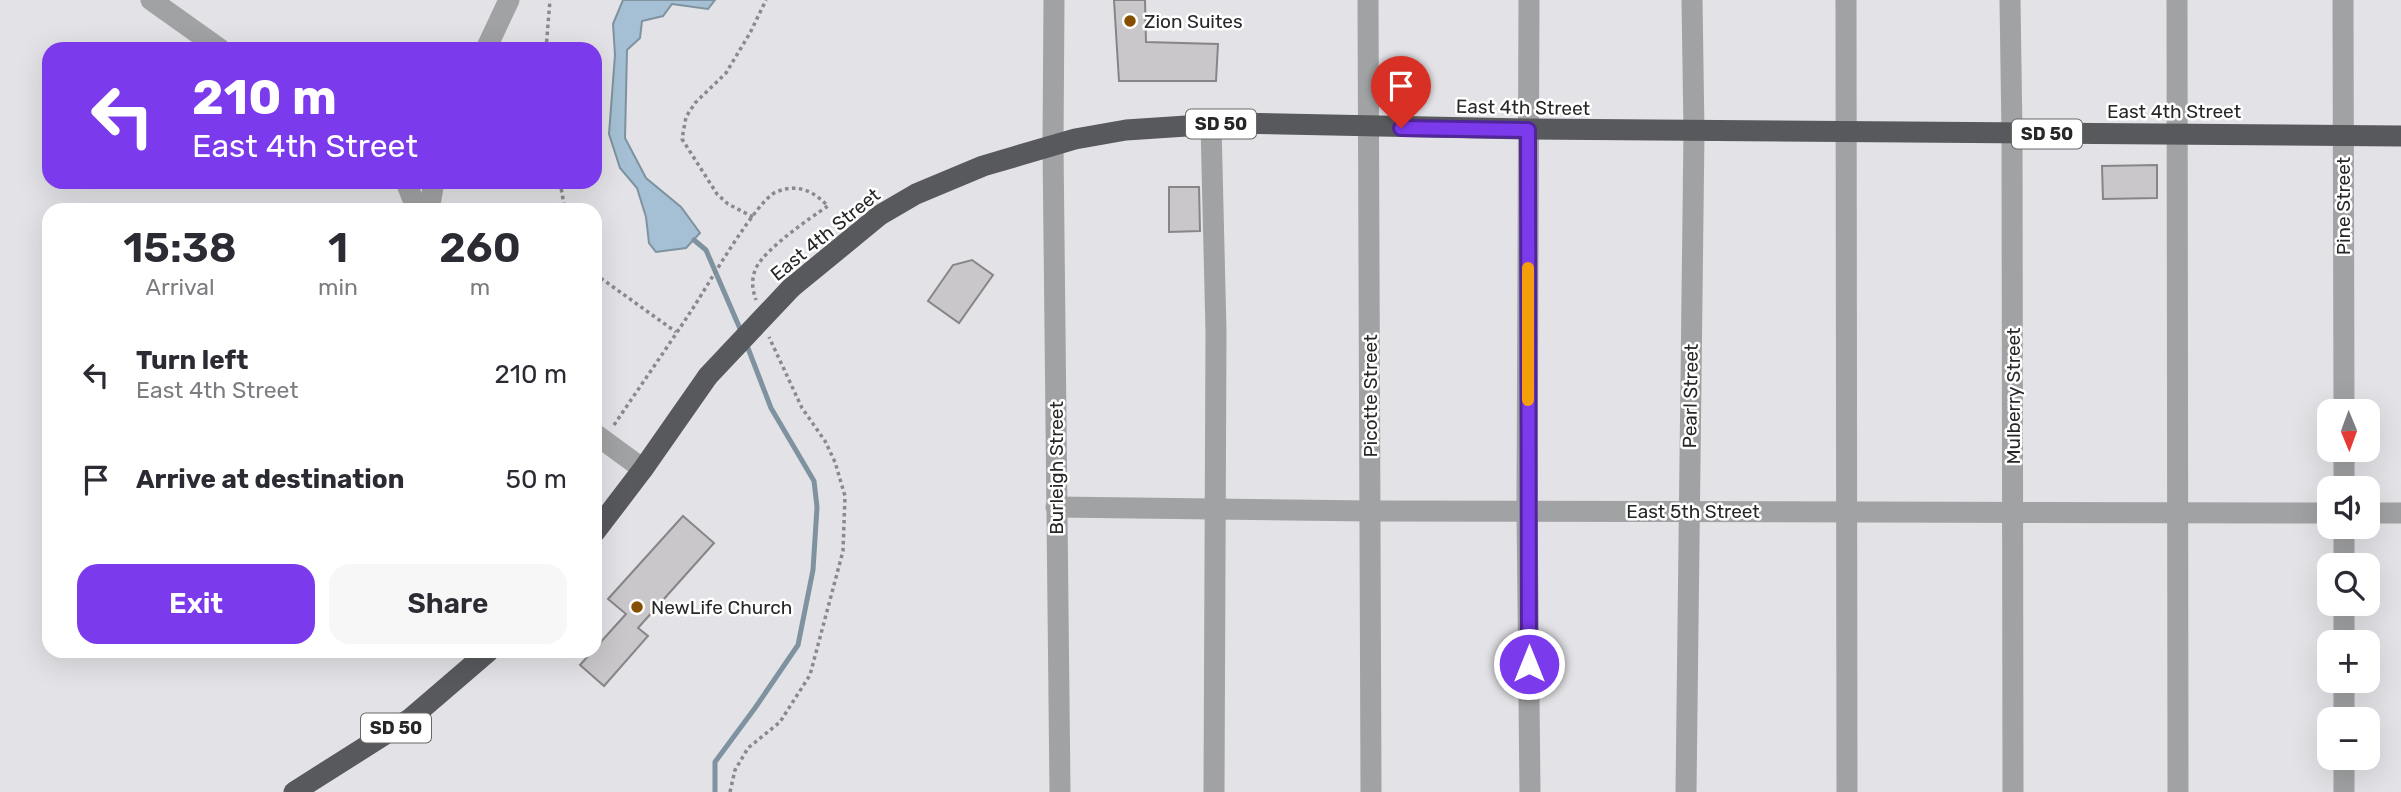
<!DOCTYPE html>
<html lang="en">
<head>
<meta charset="utf-8">
<style>
  body { margin:0; font-family:Rubik,sans-serif; background:#f7f7f7; color:#2b2b33; height:100vh; display:flex; flex-direction:column; font-size:26px; white-space:nowrap }
  * { box-sizing:border-box; margin:0 }
  p { font-size:23px; color:#7c7c81 }
  .icon { flex:none; width:38px; height:38px; fill:none; stroke:currentColor; stroke-width:2; stroke-linecap:round; stroke-linejoin:round }
  .map { position:relative; flex:1; overflow:hidden }
  .details { position:absolute; left:42px; top:203px; width:560px; height:455px; display:flex; flex-direction:column; background:#fff; border-radius:21px; box-shadow:0 7px 28px #0002 }
  .details>* { flex:none }
  .hud { position:absolute; left:42px; top:42px; width:560px; height:147px; border-radius:21px; box-shadow:0 7px 28px #0002; background:#7c3aed; color:#fff; overflow:hidden }
  .needle { width:46px; rotate:179deg }
  .fabs { position:absolute; left:2317px; top:399px; display:grid; gap:14px }
  .fabs a { display:grid; place-items:center; width:63px; height:63px; border-radius:14px; background:#fff; box-shadow:0 7px 28px #0002; font-size:35px }
  .pin { position:absolute; display:grid; place-items:center; width:60px; height:60px; color:#fff; margin:-72px -30px; border-radius:50% 50% 50% 0; rotate:-45deg; box-shadow:0 0 7px #0007 }
  .pin .icon { rotate:45deg }
  .me { position:absolute; width:77px; margin:-38px; rotate:0deg; stroke-linejoin:round; filter:drop-shadow(0 0 5px #0008) }
  .turn { display:flex; align-items:center; gap:24px; height:147px; padding:0 35px; font-size:32px }
  .turn .icon { width:91px; height:91px; stroke-width:2.5 }
  .turn b { display:block; font-size:49px; line-height:60px }
  .eta { display:flex; justify-content:space-evenly; align-items:center; height:119px; text-align:center }
  .eta b { font-size:42px; font-weight:600; line-height:49px }
  .cta { display:flex; gap:14px; margin-top:auto; padding:14px 35px }
  .cta a { flex:1; height:80px; border-radius:21px; background:#7c3aed; color:#fff; font-size:28px; font-weight:600; line-height:80px; text-align:center }
  .cta a+a { background:#f7f7f7; color:#2b2b33 }
  ul { padding:0; list-style:none }
  li { display:flex; align-items:center; gap:21px; height:105px; padding:0 35px }
  li div { flex:1 }
  li b { display:block; font-size:26px }
  li em { font-style:normal }
  .map>svg:first-child { display:block }
  .water { fill:#a5c0d4; stroke:#7f92a0; stroke-width:2 }
  .lines { fill:none; stroke-linecap:round; stroke-linejoin:round }
  .stream { stroke:#7f92a0; stroke-width:5 }
  .building { fill:#c9c7ca; stroke:#878588; stroke-width:2 }
  .path { stroke:#8a898c; stroke-width:3.5; stroke-dasharray:3.5 3.5; stroke-linecap:butt }
  .minor { stroke:#a1a2a3; stroke-width:21 }
  .highway { stroke:#58595c; stroke-width:21 }
  .highway-bridge { stroke:#58595c; stroke-width:21 }
  .route-casing { stroke:#51269a; stroke-width:18 }
  .route { stroke:#7c3aed; stroke-width:12 }
  .slow { stroke:#f59e0b; stroke-width:12 }
  .poi-dot { fill:#864e00; stroke:#fff; stroke-width:2.5 }
  .labels { text-anchor:middle; stroke-width:5; stroke-linejoin:round; paint-order:stroke }
  .shield { fill:#fff; stroke:#686868; stroke-width:2 }
  .shield-label { font-size:18px; font-weight:bold; fill:#272728 }
  .poi-label { font-size:19px; fill:#272728; stroke:#fff; text-anchor:start }
  .street-label { font-size:19px; fill:#272728; stroke:#fff }
</style>
</head>
<body>
<div class="map">
<svg width="2401" height="792" viewBox="0 0 2401 792">
  <rect width="100%" height="100%" fill="#e3e2e6"/>
  <polygon class="water" points="623,0 715,0 708,9 672,4 663,16 642,21 640,38 627,50 625,138 646,178 681,207 700,233 686,248 656,252 649,243 646,217 637,188 620,168 609,134 615,55 613,24"/>
  <g class="lines">
    <g class="stream">
      <polyline points="694,240 706,250 741,331"/>
      <polyline points="715,792 715,762 755,708 798,645 813,570 817,507 814,481 771,408 746,343"/>
    </g>
  </g>
  <g class="building">
    <polygon points="1114,0 1145,0 1146,42 1218,44 1216,81 1119,81"/>
    <polygon points="2157,165 2157,198 2103,199 2102,166"/>
    <polygon points="1169,187 1199,187 1200,231 1169,232"/>
    <polygon points="972,260 993,275 959,323 928,301 953,265"/>
    <polygon points="683,516 714,543 638,628 648,636 604,686 580,665 626,614 608,599"/>
  </g>
  <g class="lines">
    <g class="path">
      <polyline points="546,49 550,0"/>
      <polyline points="560,182 565,210"/>
      <polyline points="753,217 728,204 717,194 682,139 686,117 695,103 726,73 750,33 766,0"/>
      <polyline points="595,274 676,332"/>
      <path d="M614,425C641,385 669,345 695,305C709,283 757,200 776,192C798,183 813,191 828,206C810,218 765,249 756,268C751,280 752,288 756,300"/>
      <polyline points="730,792 735,770 748,748 780,722 810,675 843,551 845,496 835,462 825,441 802,408 769,337"/>
    </g>
    <g class="minor">
      <polyline points="151,0 220,49"/>
      <polyline points="1054,0 1053,145 1060,792"/>
      <polyline points="1368,0 1371,792"/>
      <polyline points="1529,0 1527,511 1530,792"/>
      <polyline points="1846,0 1847,792"/>
      <polyline points="2010,0 2012,134 2013,792"/>
      <polyline points="2177,0 2178,792"/>
      <polyline points="2343,0 2344,411"/>
      <polyline points="486,49 509,0"/>
      <polyline points="1211,124 1216,332 1214,792"/>
      <polyline points="406,182 417,210"/>
      <polyline points="429,210 434,182"/>
      <polyline points="595,434 643,469"/>
      <polyline points="2344,450 2344,488"/>
      <polyline points="1056,507 1371,511 2329,513"/>
      <polyline points="2368,513 2401,513"/>
      <polyline points="2344,565 2344,527"/>
      <polyline points="2344,642 2344,604"/>
      <polyline points="2344,719 2344,681"/>
      <polyline points="2344,758 2344,792"/>
      <polyline points="1686,792 1694,131 1692,0"/>
    </g>
    <g class="highway">
      <polyline points="791,288 880,215 916,194 983,166 1075,139 1126,130 1232,123 1529,129 2401,136"/>
      <polyline points="595,532 643,469 708,376"/>
      <polyline points="294,792 411,718 489,651"/>
    </g>
    <polyline class="highway-bridge" points="708,376 791,288"/>
  </g>
  <g class="lines">
    <g class="route-casing">
      <polyline id="route" points="1401,128 1528,130 1529,664"/>
    </g>
    <use href="#route" class="route"/>
    <polyline class="slow" points="1528,400 1528,268"/>
  </g>
  <g class="poi-dot">
    <circle cx="1130" cy="21" r="7"/>
    <circle cx="637" cy="607" r="7"/>
  </g>
  <g class="labels">
    <g class="shield">
      <rect x="1186" y="109.5" width="70" height="29" rx="5"/>
      <rect x="2012" y="119.5" width="70" height="29" rx="5"/>
      <rect x="361" y="713.5" width="70" height="29" rx="5"/>
    </g>
    <g class="shield-label">
      <text x="1221" y="130">SD 50</text>
      <text x="2047" y="140">SD 50</text>
      <text x="396" y="734">SD 50</text>
    </g>
    <g class="poi-label">
      <text x="1144" y="28">Zion Suites</text>
      <text x="651" y="614">NewLife Church</text>
    </g>
    <g class="street-label">
      <text transform="translate(1523 107) rotate(1)" y="7">East 4th Street</text>
      <text x="2174" y="118">East 4th Street</text>
      <text transform="translate(2343 206) rotate(-90)" y="7">Pine Street</text>
      <text transform="translate(825 234) rotate(-39)" y="7">East 4th Street</text>
      <text transform="translate(1370 396) rotate(-90)" y="7">Picotte Street</text>
      <text transform="translate(1690 396) rotate(-89)" y="7">Pearl Street</text>
      <text transform="translate(2013 396) rotate(-90)" y="7">Mulberry Street</text>
      <text transform="translate(1056 468) rotate(-90)" y="7">Burleigh Street</text>
      <text x="1693" y="518">East 5th Street</text>
    </g>
  </g>
</svg>
<div class="fabs">
<a><svg class="needle" viewBox="-14 -14 28 28"><path d="M0-13l5 13h-10z" fill="#e53935"/><path d="M0 13l5-13h-10z" fill="#7c7c81"/></svg></a>
<a><svg class="icon" aria-label="sound" viewBox="0 0 24 24"><path d="M4 9h4l5-4v14l-5-4H4zM17 9q2 3 0 6"/></svg></a>
<a><svg class="icon" aria-label="search" viewBox="0 0 24 24"><circle cx="10" cy="10" r="6"/><path d="M15 15l6 6"/></svg></a>
<a>+</a>
<a>−</a>
</div>
<div class="pin" style="left:1401px;top:128px;background:#d93025"><svg class="icon" aria-label="arrive" viewBox="0 0 24 24"><path d="M6 21V4h12l-3 4 3 4H6"/></svg></div>
<svg class="me" style="left:1529px;top:664px" viewBox="-20 -20 40 40"><circle r="17" fill="#7c3aed" stroke="#fff" stroke-width="3"/><path d="M0-11L8 9 0 5-8 9z" fill="#fff"/></svg>
<div class="hud">
<div class="turn"><svg class="icon" aria-label="left" viewBox="0 0 24 24"><path d="M17 20v-9H6M10 6l-5 5 5 5"/></svg><div><b>210 m</b>East 4th Street</div></div>
</div>
<section class="details">
<div class="eta">
<div><b>15:38</b><p>Arrival</p></div>
<div><b>1</b><p>min</p></div>
<div><b>260</b><p>m</p></div>
</div>
<ul>
<li><svg class="icon" aria-label="left" viewBox="0 0 24 24"><path d="M17 20v-9H6M10 6l-5 5 5 5"/></svg><div><b>Turn left</b><p>East 4th Street</p></div><em>210 m</em></li>
<li><svg class="icon" aria-label="arrive" viewBox="0 0 24 24"><path d="M6 21V4h12l-3 4 3 4H6"/></svg><div><b>Arrive at destination</b></div><em>50 m</em></li>
</ul>
<div class="cta"><a>Exit</a><a>Share</a></div>
</section>
</div>
</body>
</html>
